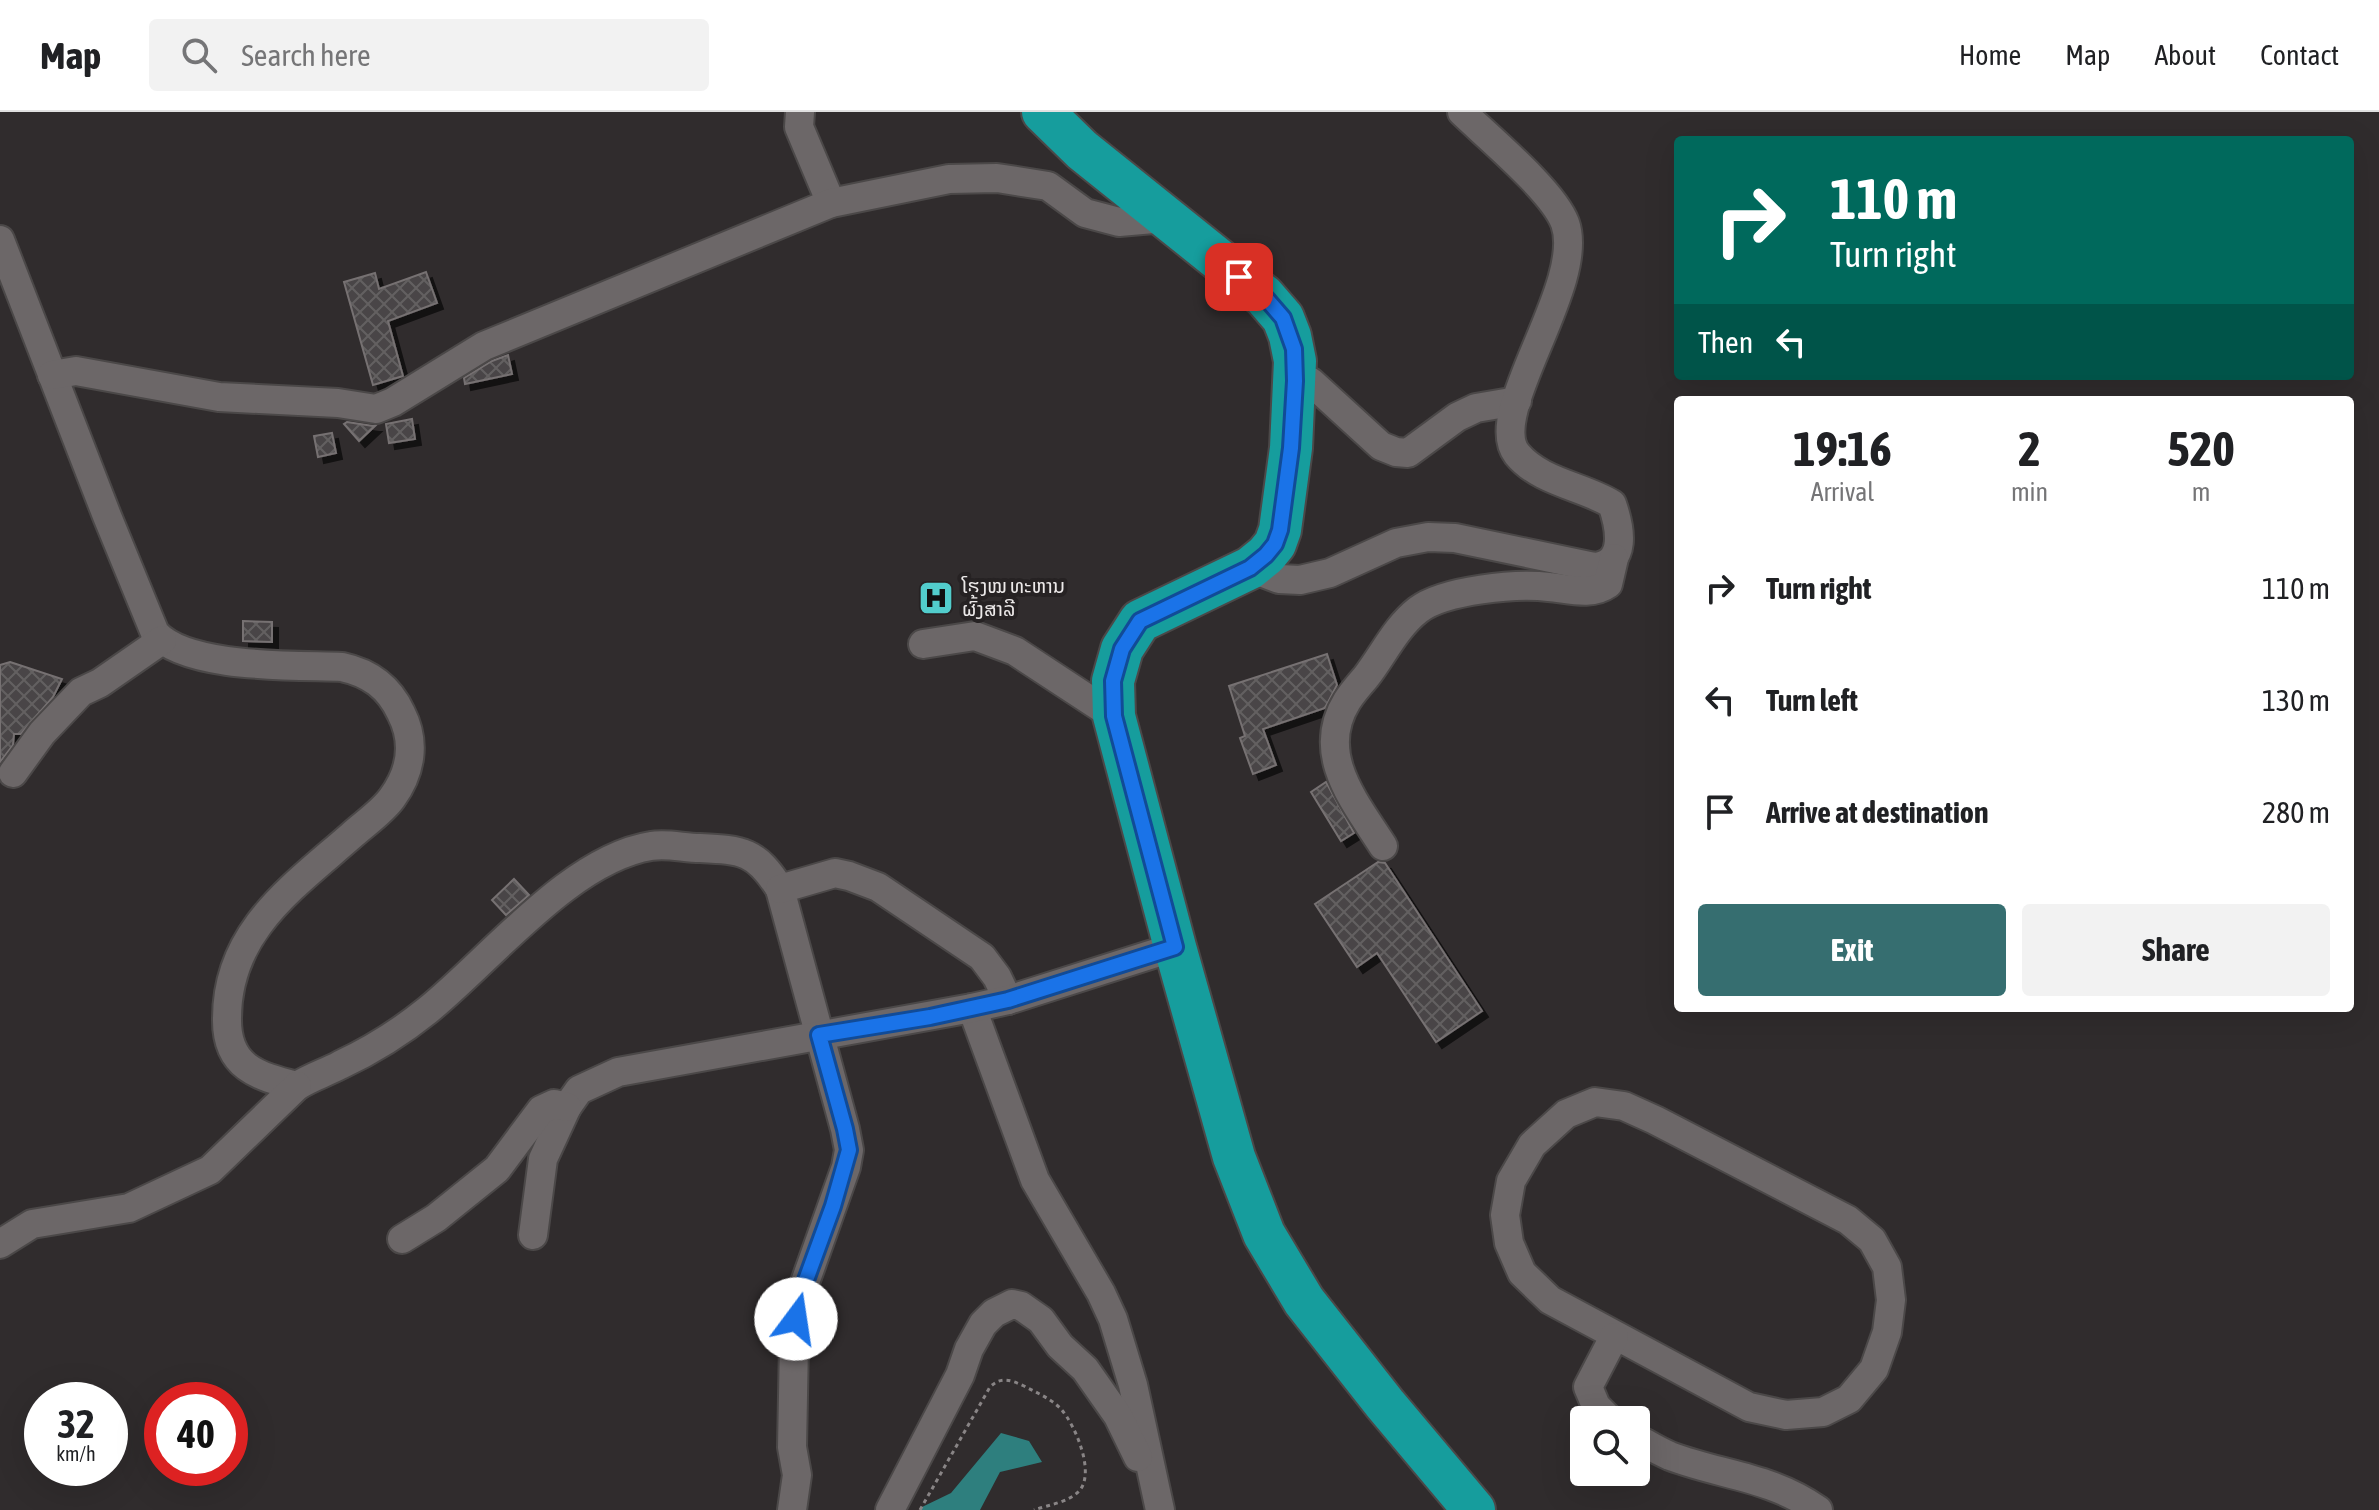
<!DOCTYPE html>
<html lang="en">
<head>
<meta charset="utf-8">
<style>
  body { margin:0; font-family:"Asap Condensed","Noto Sans Lao",sans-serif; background:#f2f2f2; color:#202124; height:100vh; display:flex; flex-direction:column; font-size:30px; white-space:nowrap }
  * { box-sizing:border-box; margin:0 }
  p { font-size:26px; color:#757577 }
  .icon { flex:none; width:44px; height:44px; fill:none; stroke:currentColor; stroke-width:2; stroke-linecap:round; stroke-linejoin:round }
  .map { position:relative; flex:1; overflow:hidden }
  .panel { position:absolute; left:1674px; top:284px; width:680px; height:616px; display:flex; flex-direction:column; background:#fff; border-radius:8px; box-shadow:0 8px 32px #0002 }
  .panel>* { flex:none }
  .banner { position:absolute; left:1674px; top:24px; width:680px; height:244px; border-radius:8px; box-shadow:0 8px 32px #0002; background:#00695c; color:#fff; overflow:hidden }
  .controls { position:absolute; left:1570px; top:1294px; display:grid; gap:16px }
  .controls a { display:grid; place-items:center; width:80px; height:80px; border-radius:8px; background:#fff; box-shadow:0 8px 32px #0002; font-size:40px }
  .speed { position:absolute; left:24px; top:1270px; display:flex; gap:16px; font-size:40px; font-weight:700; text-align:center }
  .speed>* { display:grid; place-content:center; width:104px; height:104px; border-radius:50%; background:#fff; box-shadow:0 8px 32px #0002; line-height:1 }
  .speed small { font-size:20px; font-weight:400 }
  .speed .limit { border:12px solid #d22; background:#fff; color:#111 }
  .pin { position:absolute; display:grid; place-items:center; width:68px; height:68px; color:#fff; margin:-34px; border-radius:16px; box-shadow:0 4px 12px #0006 }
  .me { position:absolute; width:88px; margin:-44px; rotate:14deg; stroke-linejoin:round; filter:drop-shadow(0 0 6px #0008) }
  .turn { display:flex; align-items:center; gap:28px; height:168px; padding:0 24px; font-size:36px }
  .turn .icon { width:104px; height:104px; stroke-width:2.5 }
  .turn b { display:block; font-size:56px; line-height:68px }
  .then { display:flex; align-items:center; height:76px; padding:0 24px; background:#0003; gap:16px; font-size:30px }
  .eta { display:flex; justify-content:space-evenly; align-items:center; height:136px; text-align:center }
  .eta b { font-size:48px; font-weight:700; line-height:56px }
  .primary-button { display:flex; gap:16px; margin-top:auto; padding:16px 24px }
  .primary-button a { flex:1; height:92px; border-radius:8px; background:#366e70; color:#fff; font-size:32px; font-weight:700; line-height:92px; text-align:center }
  .primary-button a+a { background:#f2f2f2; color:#202124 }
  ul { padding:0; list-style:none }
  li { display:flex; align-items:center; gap:24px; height:112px; padding:0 24px }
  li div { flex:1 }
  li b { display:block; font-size:30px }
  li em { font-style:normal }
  header { display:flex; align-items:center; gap:48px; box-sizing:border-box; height:112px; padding:0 40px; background:#fff; border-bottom:2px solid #e0e0e0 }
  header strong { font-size:38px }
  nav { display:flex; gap:44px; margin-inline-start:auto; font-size:28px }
  .search { width:560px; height:72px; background:#f2f2f2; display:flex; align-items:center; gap:20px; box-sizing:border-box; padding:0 28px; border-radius:8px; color:#757577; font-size:30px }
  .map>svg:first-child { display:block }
  .water { fill:#2e7f7e }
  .building { fill:url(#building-cross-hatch); stroke:#767172; stroke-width:2; filter:url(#shadow) }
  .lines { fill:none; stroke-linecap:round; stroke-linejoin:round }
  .minor-casing { stroke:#4b4848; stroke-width:32 }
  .highway-casing { stroke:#4b4848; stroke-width:46 }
  .path { stroke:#898586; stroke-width:3; stroke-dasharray:4 4; stroke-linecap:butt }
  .minor { stroke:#6c6768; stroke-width:28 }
  .highway { stroke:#169d9d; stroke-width:42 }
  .route-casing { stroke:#114b97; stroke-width:20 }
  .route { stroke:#1a73e8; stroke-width:14 }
  .labels { text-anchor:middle; stroke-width:8; stroke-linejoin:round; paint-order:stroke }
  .poi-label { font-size:20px; fill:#ece9e9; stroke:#262223; text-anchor:start }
</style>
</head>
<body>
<header>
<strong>Map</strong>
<div class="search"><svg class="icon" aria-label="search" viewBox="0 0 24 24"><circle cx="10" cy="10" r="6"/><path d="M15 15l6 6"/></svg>Search here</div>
<nav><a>Home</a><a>Map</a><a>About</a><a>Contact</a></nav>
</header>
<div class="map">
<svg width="2379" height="1398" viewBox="0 0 2379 1398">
  <defs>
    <pattern id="building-cross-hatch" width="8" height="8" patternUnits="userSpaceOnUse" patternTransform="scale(2)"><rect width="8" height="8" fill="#494546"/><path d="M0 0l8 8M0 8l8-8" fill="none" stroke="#636061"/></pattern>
    <filter id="shadow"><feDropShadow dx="6" dy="6" stdDeviation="0" flood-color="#0009"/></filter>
  </defs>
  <rect width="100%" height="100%" fill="#302c2d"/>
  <polygon class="water" points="1001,1321 1029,1329 1042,1350 1000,1360 980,1398 920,1398 922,1395 951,1381"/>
  <g class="building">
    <polygon points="426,160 437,191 388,209 403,264 373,273 344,170 375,161 379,177"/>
    <polygon points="508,243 512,262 465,272 464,266 492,249"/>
    <polygon points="412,307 415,327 389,331 386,312"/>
    <polygon points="347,310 373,314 375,314 359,329 344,312"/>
    <polygon points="332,321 336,341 318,345 314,324"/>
    <polygon points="243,509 272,510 272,530 243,529"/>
    <polygon points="1327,542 1337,573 1325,596 1263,617 1276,653 1253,662 1240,626 1245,624 1229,574"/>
    <polygon points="10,550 62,567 53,585 21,622 14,622 13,633 0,650 0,553"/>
    <polygon points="1326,670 1354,721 1341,729 1311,680"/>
    <polygon points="1378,750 1385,751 1482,899 1436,930 1377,841 1357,855 1315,792"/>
    <polygon points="514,767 529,783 506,803 492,788"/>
  </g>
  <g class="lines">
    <g class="minor-casing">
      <g id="minor">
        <polyline points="800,0 799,15 831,91"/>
        <path d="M0,128L107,404L155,521C187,557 294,553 342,555C370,561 389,575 401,601C416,630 411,660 392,686C382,700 364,712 352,723C293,775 227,819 227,906C226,955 257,964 297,974C311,965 325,961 340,953C370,939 402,919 428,898C491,847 570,747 651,734C667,731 684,736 700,736C743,738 756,739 780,777L845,1017L849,1038L846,1055L802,1179L796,1207L794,1232L792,1335L797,1363L792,1398"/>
        <polyline points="52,263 76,259 219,285 338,291 376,297 393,290 484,234 831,91 949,67 997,66 1048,74 1085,101 1119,110 1165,106"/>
        <polyline points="1295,269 1311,270 1381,334 1396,340 1408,341 1457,305 1476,296 1517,289"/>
        <path d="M1250,456L1279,467L1300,468L1330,461L1396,431L1428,425L1455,426L1594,455C1628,452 1620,415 1612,392C1582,374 1540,370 1517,342C1484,301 1587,173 1565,111C1553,79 1489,26 1462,0"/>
        <polyline points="923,532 975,524 1015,539 1114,604"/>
        <polyline points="13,661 42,621 81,580 100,571 162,528"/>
        <path d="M1383,734C1355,690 1314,642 1347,589C1352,581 1359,573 1366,565C1383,543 1396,515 1418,498C1444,478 1517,471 1549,475C1570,477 1591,484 1608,472L1614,446"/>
        <polyline points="780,777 835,761 849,764 878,775 982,845 997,865 1008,888"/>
        <polyline points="972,896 1035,1068 1101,1181 1113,1207 1133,1273 1160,1398"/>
        <polygon points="1595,990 1624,994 1655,1008 1848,1108 1872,1128 1887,1155 1891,1188 1887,1220 1874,1257 1849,1287 1823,1300 1786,1303 1749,1295 1550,1188 1522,1161 1509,1131 1505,1103 1511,1069 1532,1033 1566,1002"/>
        <polyline points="533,1123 543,1047 567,995 579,978 618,960 972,896 1008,888 1175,835"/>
        <polyline points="402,1127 436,1106 497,1057 541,998 554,992 567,995"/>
        <polyline points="0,1132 32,1112 129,1096 210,1058 297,974"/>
        <polyline points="1610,1308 1596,1294 1588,1275 1614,1225"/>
        <path d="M1636,1326C1647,1332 1658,1339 1670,1344C1723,1364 1769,1364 1818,1398"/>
        <polyline points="890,1398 960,1263 969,1237 983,1212 994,1201 1012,1192 1021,1194 1041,1208 1060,1234 1085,1257 1118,1304 1138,1345"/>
      </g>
    </g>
    <g class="highway-casing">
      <polyline id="highway" points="1043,0 1082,38 1264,184 1283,206 1290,224 1295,249 1291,336 1280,418 1275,432 1266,443 1250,456 1140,509 1122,537 1113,569 1114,604 1175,835 1234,1045 1264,1122 1304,1189 1385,1292 1474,1398"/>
    </g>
    <path class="path" d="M920,1398L990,1275C1001,1264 1011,1268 1024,1274C1037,1281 1050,1286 1061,1297C1075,1313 1095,1359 1080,1378C1070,1390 1048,1393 1034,1398"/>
    <use href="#minor" class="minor"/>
    <use href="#highway" class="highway"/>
  </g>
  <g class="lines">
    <g class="route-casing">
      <polyline id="route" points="796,1207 802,1179 833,1094 849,1038 845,1017 819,923 930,905 1008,888 1175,835 1114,604 1113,569 1122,537 1140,509 1250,456 1266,443 1275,432 1280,418 1291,336 1295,269 1294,237 1283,206 1264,184 1239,165"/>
    </g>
    <use href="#route" class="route"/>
  </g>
  <defs>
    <g id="hospital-square" transform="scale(1.8)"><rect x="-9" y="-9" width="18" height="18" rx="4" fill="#52cdcc" stroke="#262223"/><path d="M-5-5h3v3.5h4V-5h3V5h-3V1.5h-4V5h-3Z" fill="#111"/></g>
  </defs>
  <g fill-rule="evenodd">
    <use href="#hospital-square" x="936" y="486"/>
  </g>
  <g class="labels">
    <g class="poi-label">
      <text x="962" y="481">ໂຮງໝ ທະຫານ<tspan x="962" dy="23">ຜົ້ງສາລີ</tspan></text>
    </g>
  </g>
</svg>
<div class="controls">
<a><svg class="icon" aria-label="search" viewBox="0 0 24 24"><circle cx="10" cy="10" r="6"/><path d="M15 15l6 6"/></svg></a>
</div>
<div class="speed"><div>32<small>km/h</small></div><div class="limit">40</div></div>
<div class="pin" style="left:1239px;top:165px;background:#d93025"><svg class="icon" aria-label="arrive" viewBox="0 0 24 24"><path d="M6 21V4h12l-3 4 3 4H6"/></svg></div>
<svg class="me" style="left:796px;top:1207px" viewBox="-20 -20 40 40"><circle r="19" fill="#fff"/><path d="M0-13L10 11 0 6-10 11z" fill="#1a73e8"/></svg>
<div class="banner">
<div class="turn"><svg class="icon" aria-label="right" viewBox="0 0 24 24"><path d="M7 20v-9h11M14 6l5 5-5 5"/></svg><div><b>110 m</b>Turn right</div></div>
<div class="then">Then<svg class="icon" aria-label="left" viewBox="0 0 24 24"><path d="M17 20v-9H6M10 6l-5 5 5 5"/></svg></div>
</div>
<section class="panel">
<div class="eta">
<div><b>19:16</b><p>Arrival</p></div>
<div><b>2</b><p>min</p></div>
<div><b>520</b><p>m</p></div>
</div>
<ul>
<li><svg class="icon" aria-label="right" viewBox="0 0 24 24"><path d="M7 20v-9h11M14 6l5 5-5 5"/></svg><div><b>Turn right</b></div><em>110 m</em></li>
<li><svg class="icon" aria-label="left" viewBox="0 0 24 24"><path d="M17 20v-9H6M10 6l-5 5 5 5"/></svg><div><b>Turn left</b></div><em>130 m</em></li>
<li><svg class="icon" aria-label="arrive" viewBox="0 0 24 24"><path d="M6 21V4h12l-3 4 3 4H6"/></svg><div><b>Arrive at destination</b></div><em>280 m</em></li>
</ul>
<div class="primary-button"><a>Exit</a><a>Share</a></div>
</section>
</div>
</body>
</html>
